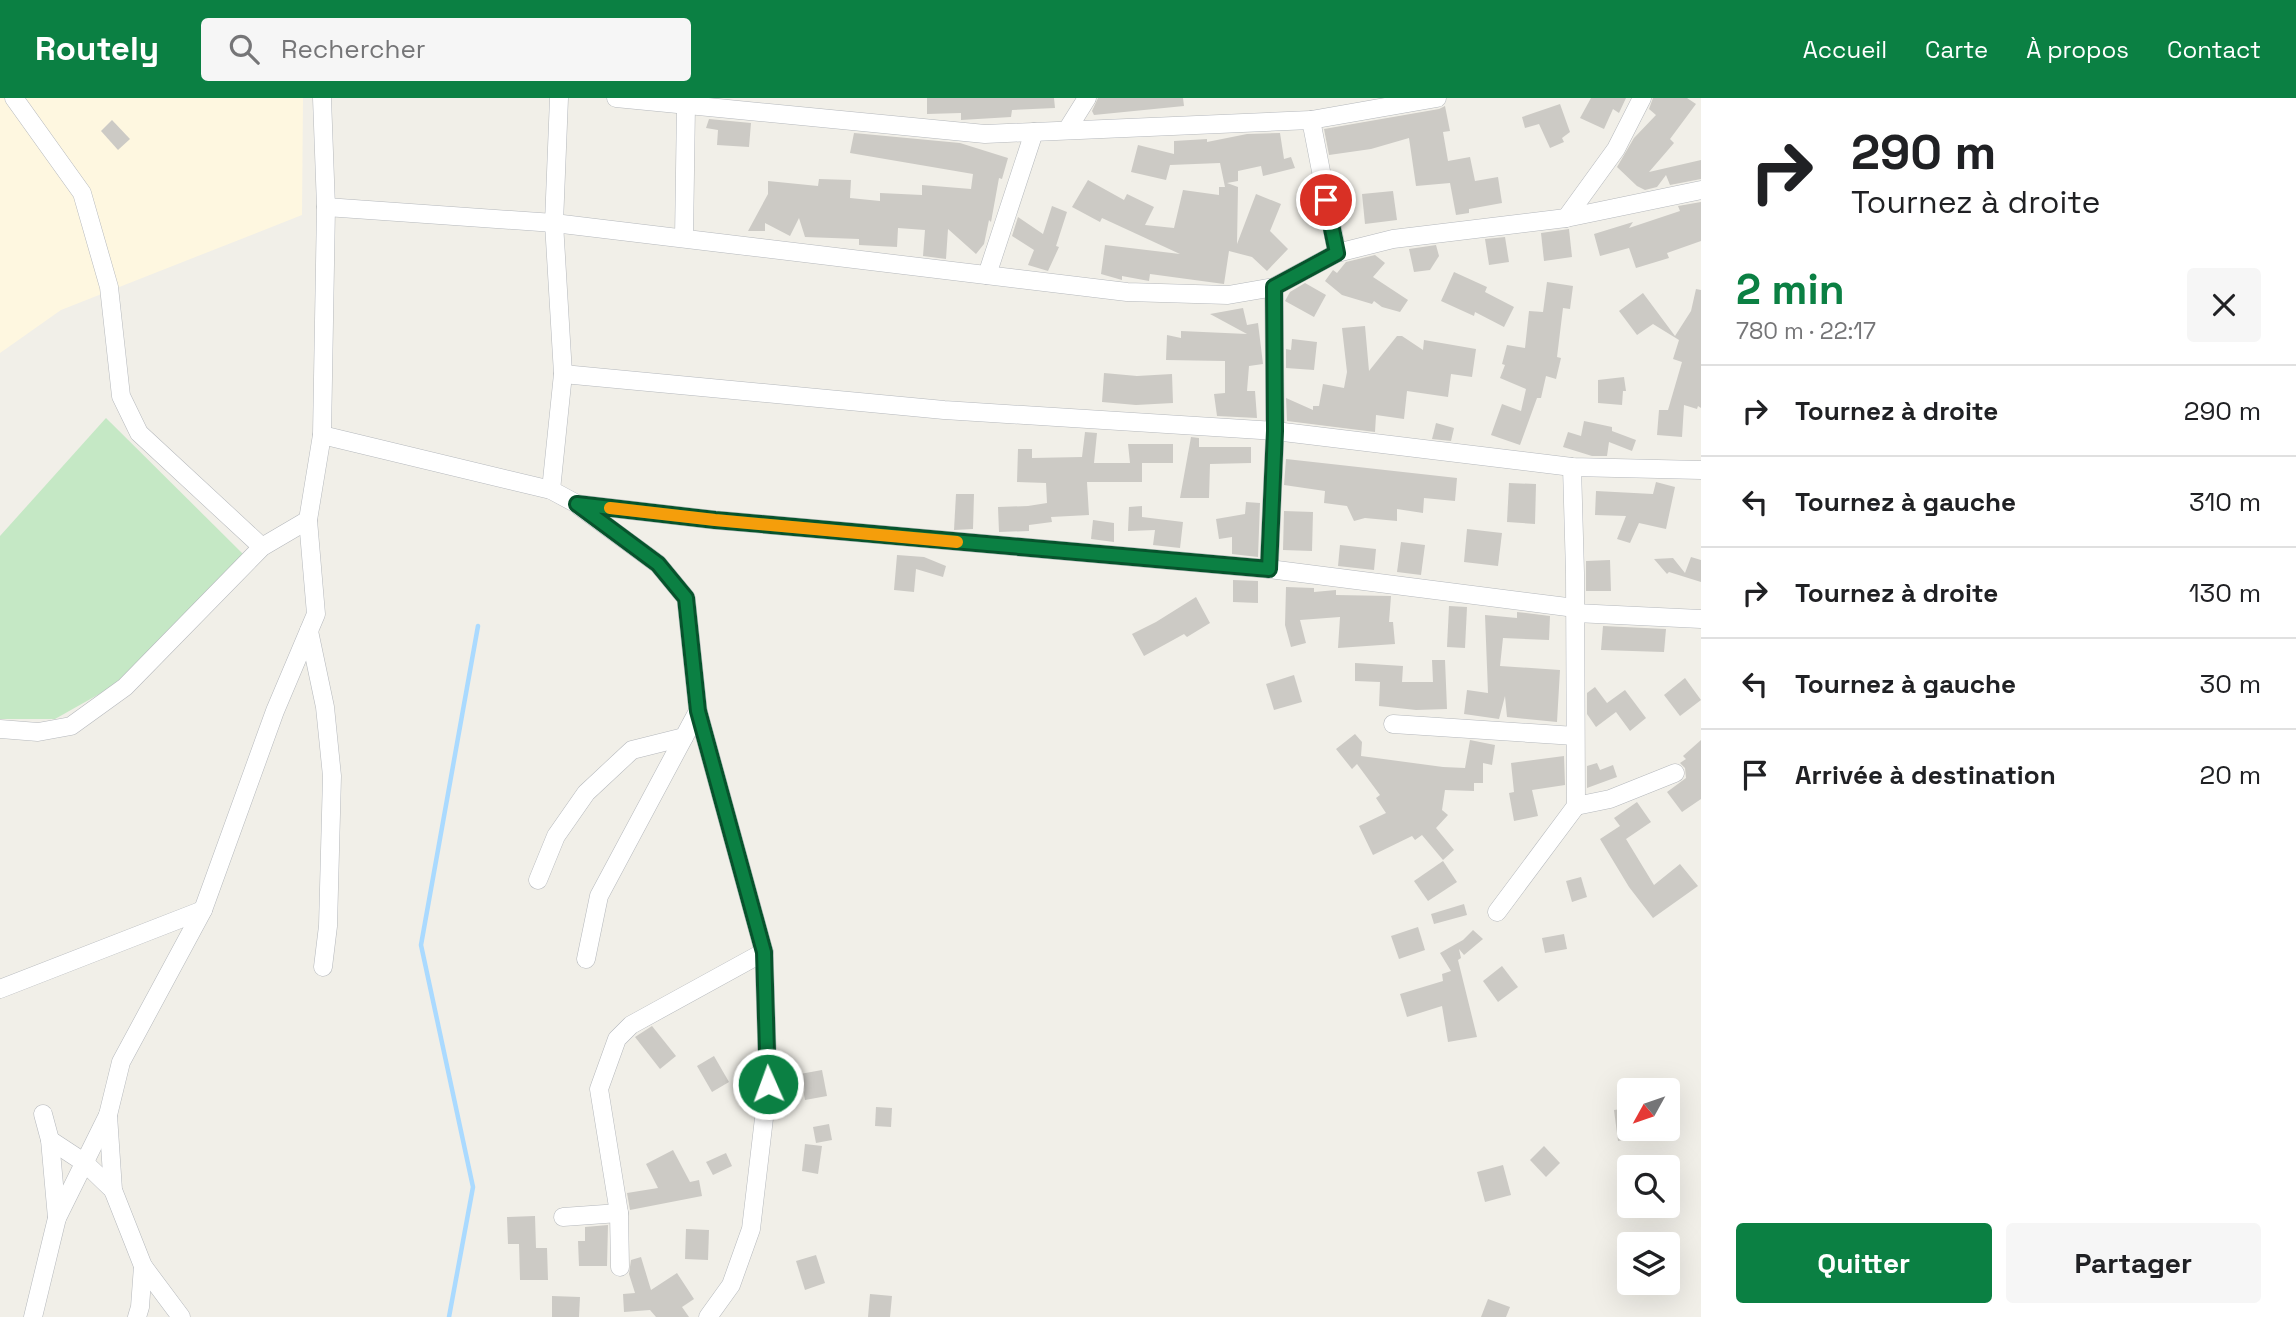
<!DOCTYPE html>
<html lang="fr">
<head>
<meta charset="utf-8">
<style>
  body { margin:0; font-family:"Space Grotesk",sans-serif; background:#f6f6f6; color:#202124; height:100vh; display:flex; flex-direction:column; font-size:26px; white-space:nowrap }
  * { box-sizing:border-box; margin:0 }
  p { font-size:23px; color:#757577 }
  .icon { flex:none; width:38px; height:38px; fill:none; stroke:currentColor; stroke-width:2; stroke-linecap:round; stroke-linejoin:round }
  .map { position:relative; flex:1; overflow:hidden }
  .details { display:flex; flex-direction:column; background:#fff; width:595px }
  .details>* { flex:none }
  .top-card { background:#fff; color:#202124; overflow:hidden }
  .needle { width:46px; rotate:230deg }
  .tools { position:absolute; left:1617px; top:980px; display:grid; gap:14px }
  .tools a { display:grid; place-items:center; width:63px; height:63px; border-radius:7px; background:#fff; box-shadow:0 7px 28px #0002; font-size:35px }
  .pin { position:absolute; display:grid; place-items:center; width:60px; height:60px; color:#fff; margin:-30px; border:4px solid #fff; border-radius:50%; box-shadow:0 2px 7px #0007 }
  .me { position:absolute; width:77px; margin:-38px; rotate:358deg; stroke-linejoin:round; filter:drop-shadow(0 0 5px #0008) }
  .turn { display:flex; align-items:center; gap:24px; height:147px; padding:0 35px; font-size:32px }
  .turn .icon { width:91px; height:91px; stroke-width:2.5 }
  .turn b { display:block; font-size:49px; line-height:60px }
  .round { display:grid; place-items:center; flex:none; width:74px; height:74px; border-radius:7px; background:#f6f6f6 }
  .headline { display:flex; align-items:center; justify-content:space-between; height:119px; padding:0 35px }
  h1 { font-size:42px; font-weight:600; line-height:52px; color:#0b8043 }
  .cta { display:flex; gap:14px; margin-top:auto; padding:14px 35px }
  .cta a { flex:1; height:80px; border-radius:7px; background:#0b8043; color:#fff; font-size:28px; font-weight:600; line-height:80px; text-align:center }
  .cta a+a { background:#f6f6f6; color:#202124 }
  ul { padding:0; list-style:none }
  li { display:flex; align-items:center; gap:21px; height:91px; padding:0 35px; border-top:2px solid #e0e0e0 }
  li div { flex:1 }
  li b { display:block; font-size:26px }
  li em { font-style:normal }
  header { display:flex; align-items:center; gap:42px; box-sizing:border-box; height:98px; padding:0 35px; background:#0b8043; color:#fff }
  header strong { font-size:33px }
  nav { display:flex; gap:38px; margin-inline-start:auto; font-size:24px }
  .search { width:490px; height:63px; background:#f6f6f6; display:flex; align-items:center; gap:18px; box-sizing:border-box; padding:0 24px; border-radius:7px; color:#757577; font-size:26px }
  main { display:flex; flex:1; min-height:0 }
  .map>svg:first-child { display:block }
  .commercial { fill:#fef7e0 }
  .green { fill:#c5e8c5 }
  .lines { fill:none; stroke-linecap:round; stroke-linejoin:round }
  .stream { stroke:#aadaff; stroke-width:4.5 }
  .building { fill:#cccac5 }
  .minor-casing { stroke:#b5b8bc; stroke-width:19 }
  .minor { stroke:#fff; stroke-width:18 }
  .route-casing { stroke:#07532c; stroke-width:18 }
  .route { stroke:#0b8043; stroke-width:12 }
  .slow { stroke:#f59e0b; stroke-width:12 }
</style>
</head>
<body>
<header>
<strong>Routely</strong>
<div class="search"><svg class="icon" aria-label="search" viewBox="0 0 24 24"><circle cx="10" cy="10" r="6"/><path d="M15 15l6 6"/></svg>Rechercher</div>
<nav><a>Accueil</a><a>Carte</a><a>À propos</a><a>Contact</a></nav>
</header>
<main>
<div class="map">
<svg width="1701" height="1219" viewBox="0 0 1701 1219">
  <rect width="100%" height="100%" fill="#f1efe8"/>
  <polygon class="commercial" points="0,0 303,0 302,117 61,212 0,255"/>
  <polygon class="green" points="106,320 243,456 117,586 55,621 0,621 0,438"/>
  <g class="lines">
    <polyline class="stream" points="449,1219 473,1089 421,847 478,528"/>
  </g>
  <g class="building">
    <polygon points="927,0 1054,0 1055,10 1012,12 1011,19 961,22 961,15 927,16"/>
    <polygon points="1098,0 1183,0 1184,8 1094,17 1092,13"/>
    <polygon points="1591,0 1626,0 1619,15 1613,11 1604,31 1580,20"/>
    <polygon points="1653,0 1687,0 1696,6 1670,41 1674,45 1649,74 1701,62 1701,81 1670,87 1666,77 1657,89 1645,92 1637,88 1617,69 1634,40 1656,17 1649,11"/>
    <polygon points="1560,6 1570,34 1562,40 1564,44 1550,50 1539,26 1525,30 1522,19"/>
    <polygon points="1445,8 1450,33 1443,34 1448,63 1470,59 1475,83 1498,79 1502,105 1469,111 1469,115 1456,117 1450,85 1416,88 1409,40 1371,51 1329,57 1324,31 1439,11"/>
    <polygon points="709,21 751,25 749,49 717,47 718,32 706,30"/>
    <polygon points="112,22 130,41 118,52 101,33"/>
    <polygon points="854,35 960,45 1008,60 1002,81 999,80 991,124 989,122 984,146 976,156 948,131 946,161 923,158 925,132 898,130 897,149 859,147 859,141 805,139 799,120 790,138 765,125 765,133 748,133 768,96 768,83 818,88 819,81 851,82 850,100 880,103 880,95 922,97 922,87 971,91 973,76 850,55"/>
    <polygon points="1280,35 1284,61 1291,59 1295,70 1263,78 1261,68 1238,73 1238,83 1227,85 1238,89 1237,146 1256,96 1281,106 1270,133 1288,151 1267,173 1252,159 1229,153 1224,186 1150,176 1149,183 1122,178 1122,182 1101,176 1105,147 1180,156 1102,120 1100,124 1072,109 1088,82 1124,102 1127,96 1154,109 1145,127 1174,130 1183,92 1219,97 1219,89 1225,89 1220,65 1170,67 1166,82 1131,74 1138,47 1174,56 1174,43 1207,41 1207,44 1247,36"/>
    <polygon points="1393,93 1397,122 1365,126 1362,96"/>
    <polygon points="1701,104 1701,143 1667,155 1669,160 1636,170 1629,150 1600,158 1594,136 1633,124 1629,130 1680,113 1678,108"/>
    <polygon points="1052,108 1067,114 1056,148 1059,149 1048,173 1028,167 1034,152 1012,138 1018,119 1043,136"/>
    <polygon points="1569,131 1572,159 1544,163 1541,135"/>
    <polygon points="1505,139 1509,164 1489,167 1485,141"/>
    <polygon points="1436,147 1439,158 1430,172 1414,174 1409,151"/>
    <polygon points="1375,157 1385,165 1373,179 1408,202 1400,214 1382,209 1374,203 1372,206 1342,197 1325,183 1333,172 1337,175 1346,164"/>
    <polygon points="1454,174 1487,189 1485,194 1514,209 1504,229 1475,214 1474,218 1441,203"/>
    <polygon points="1547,184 1573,188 1570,211 1563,210 1557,259 1561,260 1556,281 1546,278 1541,300 1537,300 1520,347 1491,337 1502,306 1521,313 1526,291 1500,280 1505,267 1502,266 1507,247 1525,250 1529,213 1543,214"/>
    <polygon points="1305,185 1326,197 1314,219 1285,203 1290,194"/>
    <polygon points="1696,191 1701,192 1701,310 1698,308 1697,311 1684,307 1682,339 1657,337 1659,312 1668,312 1682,264 1673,261 1679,242 1653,226 1637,237 1619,213 1643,195 1675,238 1691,213"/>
    <polygon points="1243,210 1247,227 1258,225 1263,266 1249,268 1247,293 1255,293 1257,320 1217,318 1214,296 1225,295 1225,263 1166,262 1167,237 1181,240 1181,233 1247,236 1210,216"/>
    <polygon points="1365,228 1369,273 1397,238 1402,238 1423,252 1424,242 1476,251 1472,279 1451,276 1448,299 1407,293 1404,321 1376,317 1375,334 1287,323 1286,300 1313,312 1313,308 1319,308 1323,286 1344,290 1347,274 1342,230"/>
    <polygon points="1292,241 1317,244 1314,272 1286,270 1286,251 1291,252"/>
    <polygon points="1104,275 1137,278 1172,276 1173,305 1136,307 1102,304"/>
    <polygon points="1624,279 1626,293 1623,293 1622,307 1598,305 1598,282"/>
    <polygon points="1584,323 1612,329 1612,333 1636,342 1632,353 1609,344 1607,358 1592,358 1563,349 1568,334 1581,338"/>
    <polygon points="1436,325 1454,330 1451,343 1432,341"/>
    <polygon points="1085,334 1097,335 1094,365 1130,365 1128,346 1173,346 1173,365 1142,365 1142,384 1087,384 1089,417 1051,419 1052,424 1029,427 1029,433 999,434 998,409 1028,408 1047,405 1046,385 1017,384 1018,351 1032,351 1032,360 1082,359"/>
    <polygon points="1191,339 1199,340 1199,349 1251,349 1251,365 1210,366 1209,400 1180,400"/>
    <polygon points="1286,361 1457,380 1455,403 1424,400 1423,415 1397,411 1397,423 1365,420 1354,423 1347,408 1324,405 1325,393 1284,387"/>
    <polygon points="1656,384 1675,389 1666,431 1639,425 1630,445 1617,441 1626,418 1595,417 1596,393 1653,396"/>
    <polygon points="1509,385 1536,386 1535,426 1507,424"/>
    <polygon points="956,396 974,396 973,431 954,432"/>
    <polygon points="1246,404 1260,405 1258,459 1232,456 1232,439 1219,441 1216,421 1245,416"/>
    <polygon points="1142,408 1142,419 1183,424 1180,450 1153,447 1155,432 1128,433 1129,409"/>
    <polygon points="1284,413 1313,414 1312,453 1283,452"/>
    <polygon points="1093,422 1114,425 1114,444 1091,441"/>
    <polygon points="1467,431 1502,435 1498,468 1464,464"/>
    <polygon points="1401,444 1425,447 1421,477 1397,474"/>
    <polygon points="1340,447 1376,451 1374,472 1338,468"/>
    <polygon points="897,457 924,459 946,468 943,479 916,471 914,494 894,492"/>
    <polygon points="1691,459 1701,462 1701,484 1669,474 1667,476 1654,461 1673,460 1685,475"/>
    <polygon points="1610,462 1611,493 1586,493 1586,463"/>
    <polygon points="1233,482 1258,483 1258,505 1233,504"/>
    <polygon points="1286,489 1314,490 1314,494 1336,492 1336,497 1391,498 1389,524 1393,524 1395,546 1338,550 1340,519 1300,522 1306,545 1291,549 1285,527"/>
    <polygon points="1196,499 1210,525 1187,539 1184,536 1144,558 1132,536 1156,524"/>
    <polygon points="1449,508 1467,509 1465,550 1447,549"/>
    <polygon points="1517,514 1550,518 1549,542 1503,540 1500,568 1560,572 1557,624 1507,619 1505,598 1499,621 1464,616 1467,592 1488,595 1485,517 1517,520"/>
    <polygon points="1603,528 1666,531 1664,554 1601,552"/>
    <polygon points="1432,562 1445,562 1447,611 1416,612 1379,608 1380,584 1355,583 1355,565 1403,568 1402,584 1433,584"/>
    <polygon points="1294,577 1302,604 1274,612 1266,586"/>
    <polygon points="1685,580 1701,602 1680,618 1664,597"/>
    <polygon points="1595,589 1607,605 1625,592 1646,620 1630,633 1616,614 1596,629 1587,616 1587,595"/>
    <polygon points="1355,636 1362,644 1361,658 1443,669 1465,670 1470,642 1495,647 1492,667 1483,665 1483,685 1474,685 1474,693 1445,692 1442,712 1448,717 1436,730 1454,752 1443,762 1422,737 1415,742 1412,738 1373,757 1359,728 1386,715 1376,700 1380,697 1357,666 1352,671 1336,651"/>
    <polygon points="1701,642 1701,701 1682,714 1667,694 1686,680 1685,670 1680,665 1686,661 1683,658"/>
    <polygon points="1564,658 1565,687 1532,692 1538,718 1514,723 1509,695 1514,694 1511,665"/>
    <polygon points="1597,665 1600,672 1613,667 1617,679 1587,690 1587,668"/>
    <polygon points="1637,704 1651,724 1626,741 1654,787 1680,766 1698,788 1653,820 1629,789 1600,741 1620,728 1614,720"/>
    <polygon points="1443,763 1457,784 1428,803 1414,783"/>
    <polygon points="1581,779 1587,799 1572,804 1566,783"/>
    <polygon points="1464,806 1467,817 1434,826 1431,816"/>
    <polygon points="1418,829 1425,852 1399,861 1391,838"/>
    <polygon points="1473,832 1483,841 1464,857 1459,851 1461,860 1458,862 1477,939 1448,944 1442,908 1407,919 1400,896 1443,883 1442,876 1451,873 1440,855 1463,842"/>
    <polygon points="1564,836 1567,851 1545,855 1542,840"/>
    <polygon points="1502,868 1518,889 1498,904 1483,883"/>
    <polygon points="652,928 676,958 660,971 635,939"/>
    <polygon points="714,958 729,984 712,994 697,968"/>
    <polygon points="822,972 827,998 805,1002 800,976"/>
    <polygon points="876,1009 892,1010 891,1029 875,1028"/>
    <polygon points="1629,1010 1629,1041 1618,1043 1614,1012"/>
    <polygon points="829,1026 832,1042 816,1045 813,1029"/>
    <polygon points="805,1046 822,1048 818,1076 802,1073"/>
    <polygon points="1544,1048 1560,1065 1546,1079 1530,1062"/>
    <polygon points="673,1052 690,1084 699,1082 702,1098 630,1112 627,1095 658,1090 646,1066"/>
    <polygon points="726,1055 732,1068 713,1077 706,1064"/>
    <polygon points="1503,1067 1511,1097 1485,1104 1477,1074"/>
    <polygon points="535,1118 536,1150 547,1150 548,1182 520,1182 519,1146 508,1146 507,1119"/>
    <polygon points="608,1127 607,1168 579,1168 578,1143 585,1143 585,1129"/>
    <polygon points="686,1131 709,1132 708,1162 685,1161"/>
    <polygon points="816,1157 825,1185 805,1192 796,1163"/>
    <polygon points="641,1159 651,1192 677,1175 694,1201 682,1209 689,1219 656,1219 650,1212 624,1214 623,1196 635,1195 629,1176 631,1162"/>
    <polygon points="870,1196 892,1198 890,1219 868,1219"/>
    <polygon points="552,1198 580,1199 579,1219 552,1219"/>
    <polygon points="1488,1201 1510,1209 1506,1219 1481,1219"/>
  </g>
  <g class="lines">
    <g class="minor-casing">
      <g id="minor">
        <polyline points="14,0 82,95 109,189 121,298 139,335 262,449"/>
        <polyline points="616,0 985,36 1311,22 1437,0"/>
        <polyline points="1311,22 1337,155"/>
        <polyline points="1067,32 1087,0"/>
        <polyline points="326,109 554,125 1127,194 1228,197 1274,189 1337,155 1393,141 1566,120 1701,92"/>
        <polyline points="1566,120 1616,51 1642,0"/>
        <polyline points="684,140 686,7"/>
        <polyline points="987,177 1034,34"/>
        <polyline points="563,276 944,312 1275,333 1572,369 1701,372"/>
        <polyline points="322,337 551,392 577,406 715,422 1269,471 1575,510"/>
        <polyline points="551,392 563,276 554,125 559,0"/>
        <polyline points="579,408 658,466 686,500 698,613 764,854 768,986 751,1131 731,1187 708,1219"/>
        <polyline points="1269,471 1275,333 1274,189"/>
        <polyline points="1575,515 1701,521"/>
        <polyline points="309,533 325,609 332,678 328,828 323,869"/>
        <polyline points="1393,626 1575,638"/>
        <polyline points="0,631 38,634 71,628 125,589 262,449 308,422"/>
        <polyline points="1576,708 1610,701 1675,675"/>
        <polyline points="538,782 556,738 586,695 632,652 684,639"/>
        <polyline points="1497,814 1576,708 1575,475 1572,369"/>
        <polyline points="586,861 599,798 698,613"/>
        <polyline points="0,891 203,812"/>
        <polyline points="43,1016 50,1042 57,1120"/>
        <polyline points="50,1042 85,1065 113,1092"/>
        <polyline points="563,1119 619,1115"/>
        <polyline points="620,1169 619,1115 599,991 617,941 631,927 764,854"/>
        <polyline points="33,1219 57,1120 108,1017"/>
        <polyline points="137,1219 140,1209 143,1168"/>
        <polyline points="181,1219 143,1168 113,1092 108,1017 121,964 203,812 275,613 316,516 308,422 322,337 326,109 322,0"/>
      </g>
    </g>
    <use href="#minor" class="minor"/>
  </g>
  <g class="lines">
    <g class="route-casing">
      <polyline id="route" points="768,986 764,854 698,613 686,500 658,466 577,406 715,422 1269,471 1275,333 1274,189 1337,155 1326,102"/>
    </g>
    <use href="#route" class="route"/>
    <polyline class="slow" points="610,410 715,422 957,444"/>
  </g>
</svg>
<div class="tools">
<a><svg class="needle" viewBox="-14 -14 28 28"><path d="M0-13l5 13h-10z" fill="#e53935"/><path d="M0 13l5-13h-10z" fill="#757577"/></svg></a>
<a><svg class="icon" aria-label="search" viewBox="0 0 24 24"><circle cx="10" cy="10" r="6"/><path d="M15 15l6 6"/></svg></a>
<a><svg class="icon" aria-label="layers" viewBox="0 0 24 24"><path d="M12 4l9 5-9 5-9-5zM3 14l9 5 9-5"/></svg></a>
</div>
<div class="pin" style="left:1326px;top:102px;background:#d93025"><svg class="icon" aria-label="arrive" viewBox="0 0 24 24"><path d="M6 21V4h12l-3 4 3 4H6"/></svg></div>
<svg class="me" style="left:768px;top:986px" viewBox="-20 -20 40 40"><circle r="17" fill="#0b8043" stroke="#fff" stroke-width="3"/><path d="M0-11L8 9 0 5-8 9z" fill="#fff"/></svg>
</div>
<section class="details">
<div class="top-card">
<div class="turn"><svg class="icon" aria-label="right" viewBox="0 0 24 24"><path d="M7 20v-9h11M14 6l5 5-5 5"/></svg><div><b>290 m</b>Tournez à droite</div></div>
</div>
<div class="headline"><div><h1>2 min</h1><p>780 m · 22:17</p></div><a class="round"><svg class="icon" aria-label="close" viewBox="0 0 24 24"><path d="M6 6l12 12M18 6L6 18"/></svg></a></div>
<ul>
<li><svg class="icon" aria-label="right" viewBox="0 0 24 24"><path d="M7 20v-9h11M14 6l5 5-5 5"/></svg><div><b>Tournez à droite</b></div><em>290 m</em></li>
<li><svg class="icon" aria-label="left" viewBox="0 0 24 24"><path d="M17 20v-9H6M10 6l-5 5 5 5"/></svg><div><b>Tournez à gauche</b></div><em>310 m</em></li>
<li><svg class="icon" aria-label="right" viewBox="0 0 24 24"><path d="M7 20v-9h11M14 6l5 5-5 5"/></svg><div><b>Tournez à droite</b></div><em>130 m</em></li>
<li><svg class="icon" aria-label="left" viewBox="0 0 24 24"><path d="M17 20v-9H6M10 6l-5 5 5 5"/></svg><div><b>Tournez à gauche</b></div><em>30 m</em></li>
<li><svg class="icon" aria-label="arrive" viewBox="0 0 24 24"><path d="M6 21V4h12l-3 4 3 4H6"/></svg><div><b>Arrivée à destination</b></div><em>20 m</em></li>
</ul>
<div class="cta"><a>Quitter</a><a>Partager</a></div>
</section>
</main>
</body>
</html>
